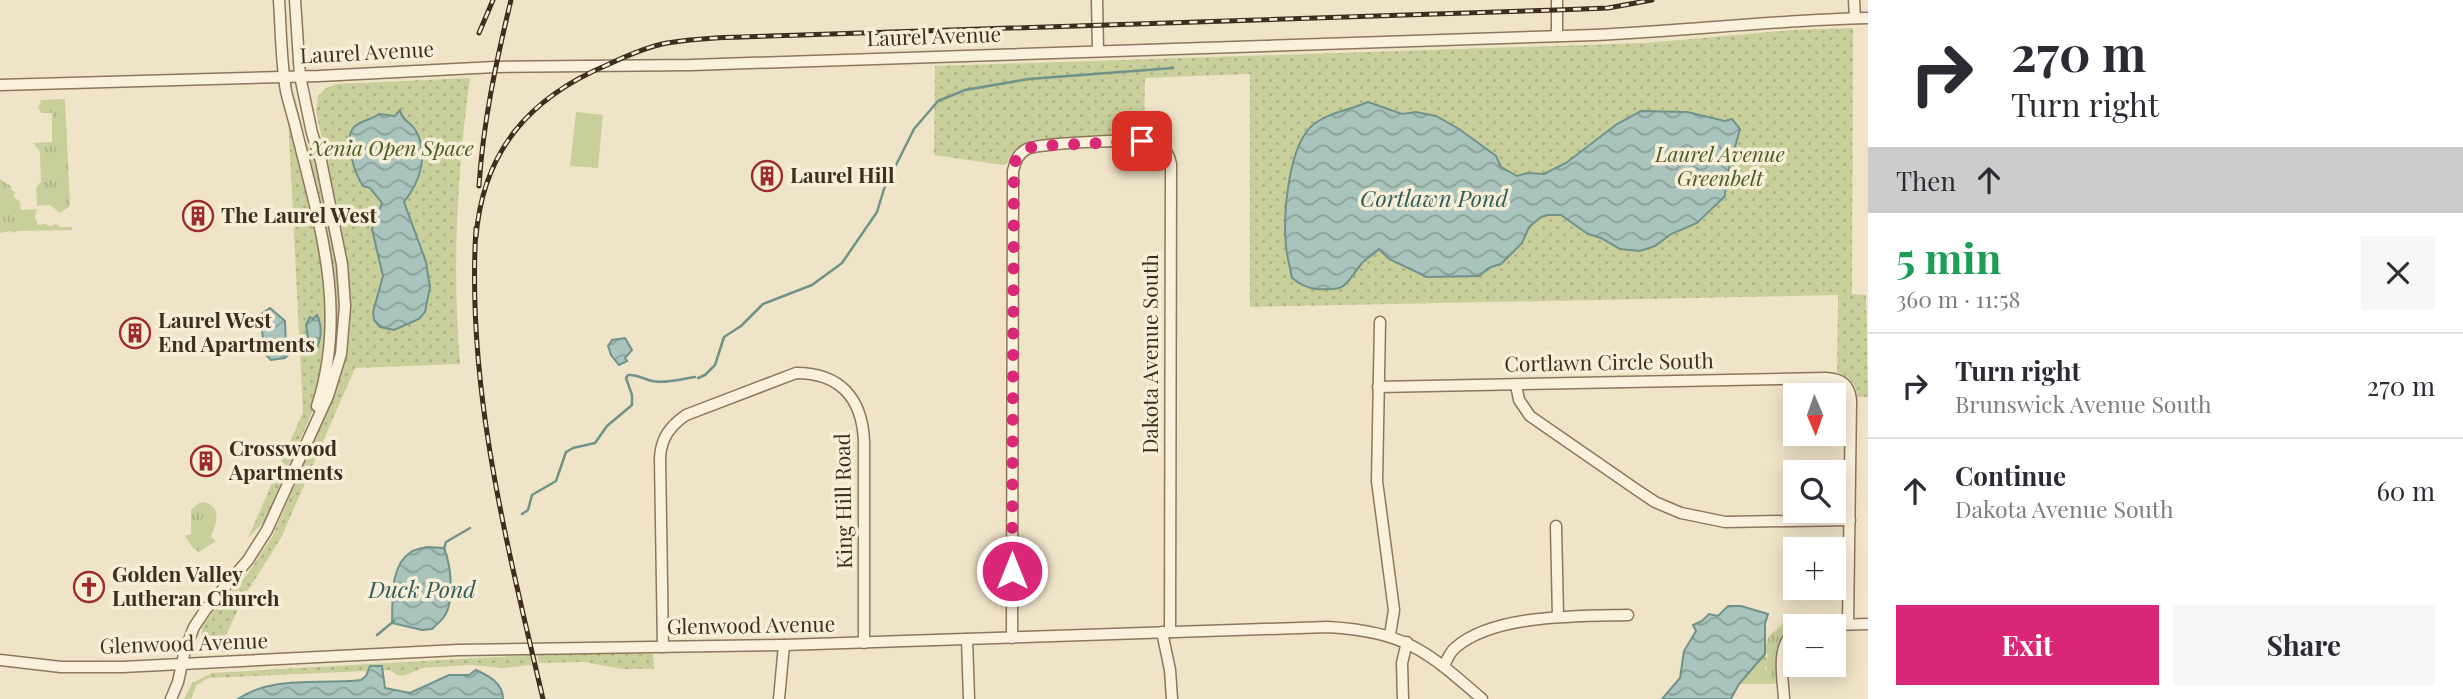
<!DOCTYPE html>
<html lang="en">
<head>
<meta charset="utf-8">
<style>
  body { margin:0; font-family:"Playfair Display",serif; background:#f7f7f7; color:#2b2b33; height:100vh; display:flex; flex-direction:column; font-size:26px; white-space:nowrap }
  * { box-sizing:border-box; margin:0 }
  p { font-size:23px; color:#7c7c81 }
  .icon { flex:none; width:38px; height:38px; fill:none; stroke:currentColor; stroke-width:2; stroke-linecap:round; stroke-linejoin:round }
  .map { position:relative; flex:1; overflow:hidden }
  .sheet { display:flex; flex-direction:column; background:#fff; width:595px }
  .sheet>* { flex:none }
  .guide { background:#fff; color:#2b2b33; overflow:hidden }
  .needle { width:46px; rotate:178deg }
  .controls { position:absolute; left:1783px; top:383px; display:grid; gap:14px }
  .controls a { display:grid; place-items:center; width:63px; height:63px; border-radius:0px; background:#fff; box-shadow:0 4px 18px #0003; font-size:35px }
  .pin { position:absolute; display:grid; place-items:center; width:60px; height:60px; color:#fff; margin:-30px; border-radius:14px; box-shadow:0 4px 10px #0006 }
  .me { position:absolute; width:77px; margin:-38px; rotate:0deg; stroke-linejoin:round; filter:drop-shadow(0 0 5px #0008) }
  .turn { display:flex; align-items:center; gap:24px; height:147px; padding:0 28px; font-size:32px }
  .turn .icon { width:91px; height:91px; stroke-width:2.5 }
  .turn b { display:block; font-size:49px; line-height:60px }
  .then { display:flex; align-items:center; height:66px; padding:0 28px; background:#0003; gap:14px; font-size:26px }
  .round { display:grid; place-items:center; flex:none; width:74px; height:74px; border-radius:0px; background:#f7f7f7 }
  .head { display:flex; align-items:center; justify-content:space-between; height:119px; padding:0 28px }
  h1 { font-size:42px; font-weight:700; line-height:52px; color:#1e9e55 }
  .primary-button { display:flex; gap:14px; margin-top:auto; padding:14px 28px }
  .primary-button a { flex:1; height:80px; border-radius:0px; background:#db2777; color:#fff; font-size:28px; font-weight:700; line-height:80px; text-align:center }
  .primary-button a+a { background:#f7f7f7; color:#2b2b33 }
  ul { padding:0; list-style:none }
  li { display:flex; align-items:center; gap:21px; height:105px; padding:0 28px; border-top:2px solid #e1e1e2 }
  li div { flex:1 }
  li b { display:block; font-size:26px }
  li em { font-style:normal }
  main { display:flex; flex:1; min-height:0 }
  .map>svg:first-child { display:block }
  .grass { fill:url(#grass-tufts) }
  .forest { fill:url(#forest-firs) }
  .park { fill:url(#park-dots) }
  .pitch { fill:#c9cf9b }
  .water { fill:url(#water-waves); stroke:#6f938a; stroke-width:2 }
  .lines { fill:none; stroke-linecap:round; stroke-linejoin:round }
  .stream { stroke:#6f938a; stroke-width:2.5 }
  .minor-casing { stroke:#8d765c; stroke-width:13 }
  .minor { stroke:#faf1dc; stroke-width:10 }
  .rail-casing { stroke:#3d2e20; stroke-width:5 }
  .rail { stroke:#f7eed8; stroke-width:2.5; stroke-dasharray:8; stroke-linecap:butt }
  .route { stroke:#db2777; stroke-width:12; stroke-dasharray:0 21.6 }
  .labels { text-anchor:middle; stroke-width:7; stroke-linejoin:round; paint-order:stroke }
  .street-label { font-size:21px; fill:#3d2e20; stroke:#f7eed8 }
  .park-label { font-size:21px; font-style:italic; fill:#4d5a26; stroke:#f7eed8 }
  .poi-label { font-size:21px; font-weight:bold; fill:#3d2e20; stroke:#f7eed8; text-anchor:start }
  .water-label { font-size:23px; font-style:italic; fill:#2f5d5a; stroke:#f7eed8 }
</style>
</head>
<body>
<main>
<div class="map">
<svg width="1868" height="699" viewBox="0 0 1868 699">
  <defs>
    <pattern id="grass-tufts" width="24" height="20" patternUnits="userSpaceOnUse" patternTransform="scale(1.75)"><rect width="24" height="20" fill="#c9cf9b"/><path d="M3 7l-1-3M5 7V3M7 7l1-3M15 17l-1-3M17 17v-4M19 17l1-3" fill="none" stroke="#aeb285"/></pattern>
    <pattern id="forest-firs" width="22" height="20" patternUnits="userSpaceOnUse" patternTransform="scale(1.75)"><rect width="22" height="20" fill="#c9cf9b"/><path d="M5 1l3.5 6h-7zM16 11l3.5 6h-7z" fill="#aeb285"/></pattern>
    <pattern id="park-dots" width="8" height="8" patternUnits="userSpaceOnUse" patternTransform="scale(1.75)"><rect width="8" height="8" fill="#c9cf9b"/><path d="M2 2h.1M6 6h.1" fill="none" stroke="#aeb285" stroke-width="1.8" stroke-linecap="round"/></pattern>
    <pattern id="water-waves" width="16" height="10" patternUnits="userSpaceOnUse" patternTransform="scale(1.75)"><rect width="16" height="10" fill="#a9c4bc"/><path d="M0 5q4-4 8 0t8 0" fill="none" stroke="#8ba098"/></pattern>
  </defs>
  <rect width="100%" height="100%" fill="#f0e4c8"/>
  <g class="grass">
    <polygon points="65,99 70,206 60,213 50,205 37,206 36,188 41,182 40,152 33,143 52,142 52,113 41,113 38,106 41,103 40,100"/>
    <polygon points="0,179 12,187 11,189 15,193 13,196 20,202 21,210 37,209 35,216 38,225 45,224 50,226 56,224 60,227 72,227 72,230 18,231 13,233 11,231 0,233"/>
    <path d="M204,502C223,508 216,523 211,537L216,541L199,552L192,547L185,536L191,534V510L199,503Z"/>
    <path d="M1784,620H1808C1771,627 1777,654 1778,683L1770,684V673C1763,667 1765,663 1768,655L1765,652C1769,631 1768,638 1782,625Z"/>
  </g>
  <polygon class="forest" points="1765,652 1767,661 1765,664 1765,669 1770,673 1770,684 1739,684"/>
  <g class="park">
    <path d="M1853,28L1852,294L1866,295L1868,397H1857C1857,384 1849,376 1837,372L1838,295L1250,307V74L1145,78L1144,135L1032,140C1020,145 1011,150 1008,163L1002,165L934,155L935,66L1645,43L1792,30Z"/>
    <path d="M470,78C457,174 452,267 460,364L355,368L281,538L244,597L226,635L235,646L232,652H213L207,649L201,636L203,625L211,614L249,572L273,535L327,410L346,343L331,195L324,147L316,112L318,96L326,88L336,84Z"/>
    <path d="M295,97C298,109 300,122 303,134C306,145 314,153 316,164C335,231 353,308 330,376C346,282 314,188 294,98Z"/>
    <polygon points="288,116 323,262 328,296 323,374 314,408 264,522 248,538 303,412"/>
    <polygon points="558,653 653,654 654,669 622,669 584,662 539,663 537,654"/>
    <polygon points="530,655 532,665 503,668 472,665 435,667 423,668 403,676 397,675 390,670 208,678 196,686 191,699 184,699 192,683 212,673"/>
  </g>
  <polygon class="pitch" points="576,112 603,115 598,168 570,166"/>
  <g class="water">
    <path d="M1368,102L1402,114L1416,112L1436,116L1459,129L1496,156L1501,167L1517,176L1528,173L1544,174L1566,163L1617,124L1641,111L1687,112L1725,121L1732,119L1740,129L1728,172L1731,183L1725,191V196L1697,223L1671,234L1655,246L1640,251L1620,249L1601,238L1588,234L1561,215H1548L1541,217L1529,227L1522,243L1501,264L1491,267L1479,276L1427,277L1389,259L1379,249C1374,254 1367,258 1362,263C1344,285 1349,291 1317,289C1307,288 1299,284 1292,278C1290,267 1287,257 1286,246C1283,215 1288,144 1314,124C1330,112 1350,110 1368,102Z"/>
    <path d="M400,110C402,121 411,122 416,131C429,154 420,182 404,202L426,262L430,287L425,312L419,319L394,330L380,327L374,320L373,312L383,276L372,229L382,203L370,188L363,186C355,174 343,139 354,127C362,120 371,120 379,114L395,116Z"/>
    <polygon points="270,308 285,321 286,348 289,354 285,358 271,360 265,354 260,315"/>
    <path d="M317,315C323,327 322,345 311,354L306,325L310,317L313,319Z"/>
    <polygon points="625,338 632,350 625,358 627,361 619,365 611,355 608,346 612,340"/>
    <path d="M427,547L444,548C451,565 455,601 444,617C441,621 436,625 432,629L422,630L392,623C393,601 389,566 411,552C415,549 423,548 427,547Z"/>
    <polygon points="1728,606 1741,606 1768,614 1765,624 1765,654 1739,684 1731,699 1662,699 1680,678 1684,651 1696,631 1693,625 1702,621 1709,614 1718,616"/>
    <path d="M370,666H382L385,688L410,693L449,675H469L476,670C489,676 503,683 503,699H238C272,675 321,685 361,680L366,676Z"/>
  </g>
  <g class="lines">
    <g class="stream">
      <polyline points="698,378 705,375 715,365 724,337 741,326 763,304 812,285 842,263 877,212 884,189 914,129 938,101 965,90 1029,79 1173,68"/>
      <path d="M522,514L528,510L532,495L556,481L566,452L573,448L595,443L607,426L632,405V395L626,378L628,375C637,374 643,379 652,381C665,384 681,379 695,377"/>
      <polyline points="444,549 446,542 470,528"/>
      <polyline points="377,635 394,621"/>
    </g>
    <g class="minor-casing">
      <g id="minor">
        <path d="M279,0C281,30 281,61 286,91C289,105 294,119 297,133C320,226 348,311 317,406"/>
        <polyline points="1097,0 1098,50"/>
        <polyline points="1557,0 1557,36"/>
        <polyline points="1854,0 1855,18"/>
        <path d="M0,85L319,76L495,67L691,65L1595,35C1686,31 1777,20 1868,18"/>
        <polyline points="1380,322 1377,481 1394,610 1390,635"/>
        <polyline points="1516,385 1519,400 1530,416 1637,490 1655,502 1681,513 1725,522 1850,520"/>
        <path d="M1378,387L1826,378C1842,379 1849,384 1851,400L1848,624"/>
        <polyline points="1556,526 1558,617"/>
        <polyline points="1804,626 1868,624"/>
        <polyline points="1162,632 1170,670 1172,699"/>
        <path d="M1012,638L1013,171C1015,162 1018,153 1027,149C1038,143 1144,138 1156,143C1165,147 1169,155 1171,164L1170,632"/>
        <polyline points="967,639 969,699"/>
        <path d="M663,647L660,458C661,438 670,426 686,415L796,373C840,373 862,398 864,441V643"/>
        <path d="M0,660L61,667H122L458,650L784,645L1328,627C1405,632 1426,650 1482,699"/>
        <path d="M1444,666C1447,659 1450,652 1455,648C1493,614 1579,616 1628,615"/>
        <polyline points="171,699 178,682 185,650 194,627 206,609 248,560 267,530 328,396 341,354 345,306 342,264 321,161 312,133 300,76 295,0"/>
        <polyline points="779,699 784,645"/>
        <polyline points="1403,699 1402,663 1407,642"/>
        <path d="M1784,699C1783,676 1775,645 1796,630"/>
      </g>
    </g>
    <use href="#minor" class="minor"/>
    <g class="rail-casing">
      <g id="rail">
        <polyline points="479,33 493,0"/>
        <path d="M479,186C483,123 496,62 511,0"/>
        <path d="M476,228C466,388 507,544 543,699"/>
        <path d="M476,237C483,151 529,98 607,65C626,56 646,47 667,43C711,36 756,37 801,35L1557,10L1608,8L1652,0"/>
      </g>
    </g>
    <use href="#rail" class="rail"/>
  </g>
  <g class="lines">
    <polyline class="route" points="1012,571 1014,163 1023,151 1034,146 1142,141"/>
  </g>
  <defs>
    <g id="building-ring" transform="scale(1.575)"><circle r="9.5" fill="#f7eed8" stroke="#9e2a2b" stroke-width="1.5"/><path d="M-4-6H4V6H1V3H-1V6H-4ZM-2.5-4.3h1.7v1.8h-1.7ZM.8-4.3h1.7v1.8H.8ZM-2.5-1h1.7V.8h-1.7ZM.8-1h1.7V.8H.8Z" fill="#9e2a2b"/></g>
    <g id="church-ring" transform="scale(1.575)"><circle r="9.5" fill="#f7eed8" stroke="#9e2a2b" stroke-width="1.5"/><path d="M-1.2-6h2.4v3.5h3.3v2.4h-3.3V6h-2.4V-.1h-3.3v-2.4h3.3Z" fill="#9e2a2b"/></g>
  </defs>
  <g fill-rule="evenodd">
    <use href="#building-ring" x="767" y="176"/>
    <use href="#building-ring" x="198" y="216"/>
    <use href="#building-ring" x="135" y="333"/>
    <use href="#building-ring" x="206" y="461"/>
    <use href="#church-ring" x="89" y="587"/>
  </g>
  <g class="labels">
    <g class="street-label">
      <text transform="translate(934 37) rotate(-2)" y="7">Laurel Avenue</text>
      <text transform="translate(367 53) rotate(-3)" y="7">Laurel Avenue</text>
      <text transform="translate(1151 354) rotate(-90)" y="7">Dakota Avenue South</text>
      <text transform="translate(1609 363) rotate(-1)" y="7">Cortlawn Circle South</text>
      <text transform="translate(844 501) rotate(-91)" y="7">King Hill Road</text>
      <text transform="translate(751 626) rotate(-1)" y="7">Glenwood Avenue</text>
      <text transform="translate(184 644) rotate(-2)" y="7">Glenwood Avenue</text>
    </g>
    <g class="park-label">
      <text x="392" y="156">Xenia Open Space</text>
      <text x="1720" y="162">Laurel Avenue<tspan x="1720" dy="24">Greenbelt</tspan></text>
    </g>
    <g class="poi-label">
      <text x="790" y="183">Laurel Hill</text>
      <text x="221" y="223">The Laurel West</text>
      <text x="158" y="328">Laurel West<tspan x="158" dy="24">End Apartments</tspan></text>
      <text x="229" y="456">Crosswood<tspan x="229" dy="24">Apartments</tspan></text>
      <text x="112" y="582">Golden Valley<tspan x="112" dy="24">Lutheran Church</tspan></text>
    </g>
    <g class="water-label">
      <text x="1434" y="207">Cortlawn Pond</text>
      <text x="422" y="598">Duck Pond</text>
    </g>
  </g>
</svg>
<div class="controls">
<a><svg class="needle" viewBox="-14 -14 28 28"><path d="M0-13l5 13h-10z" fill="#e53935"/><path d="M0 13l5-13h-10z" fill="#7c7c81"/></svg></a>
<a><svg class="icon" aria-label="search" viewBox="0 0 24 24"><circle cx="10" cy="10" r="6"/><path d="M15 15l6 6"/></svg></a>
<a>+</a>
<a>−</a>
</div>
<div class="pin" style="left:1142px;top:141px;background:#d93025"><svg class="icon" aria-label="arrive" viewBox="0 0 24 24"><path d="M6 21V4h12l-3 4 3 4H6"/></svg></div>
<svg class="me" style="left:1012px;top:571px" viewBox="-20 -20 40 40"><circle r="17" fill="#db2777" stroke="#fff" stroke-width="3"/><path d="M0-11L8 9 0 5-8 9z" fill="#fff"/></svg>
</div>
<section class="sheet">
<div class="guide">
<div class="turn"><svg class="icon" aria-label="right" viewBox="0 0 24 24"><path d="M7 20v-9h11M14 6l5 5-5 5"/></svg><div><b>270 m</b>Turn right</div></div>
<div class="then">Then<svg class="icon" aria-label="ahead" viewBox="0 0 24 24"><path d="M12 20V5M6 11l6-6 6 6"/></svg></div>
</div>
<div class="head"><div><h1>5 min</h1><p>360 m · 11:58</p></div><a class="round"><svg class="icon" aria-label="close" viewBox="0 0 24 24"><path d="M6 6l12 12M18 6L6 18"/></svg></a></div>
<ul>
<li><svg class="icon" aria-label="right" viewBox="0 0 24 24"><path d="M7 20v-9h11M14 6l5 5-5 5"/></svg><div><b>Turn right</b><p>Brunswick Avenue South</p></div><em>270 m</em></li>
<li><svg class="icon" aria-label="ahead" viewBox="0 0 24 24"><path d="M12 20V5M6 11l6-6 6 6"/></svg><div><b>Continue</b><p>Dakota Avenue South</p></div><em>60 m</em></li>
</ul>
<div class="primary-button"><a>Exit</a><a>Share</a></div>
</section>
</main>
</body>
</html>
